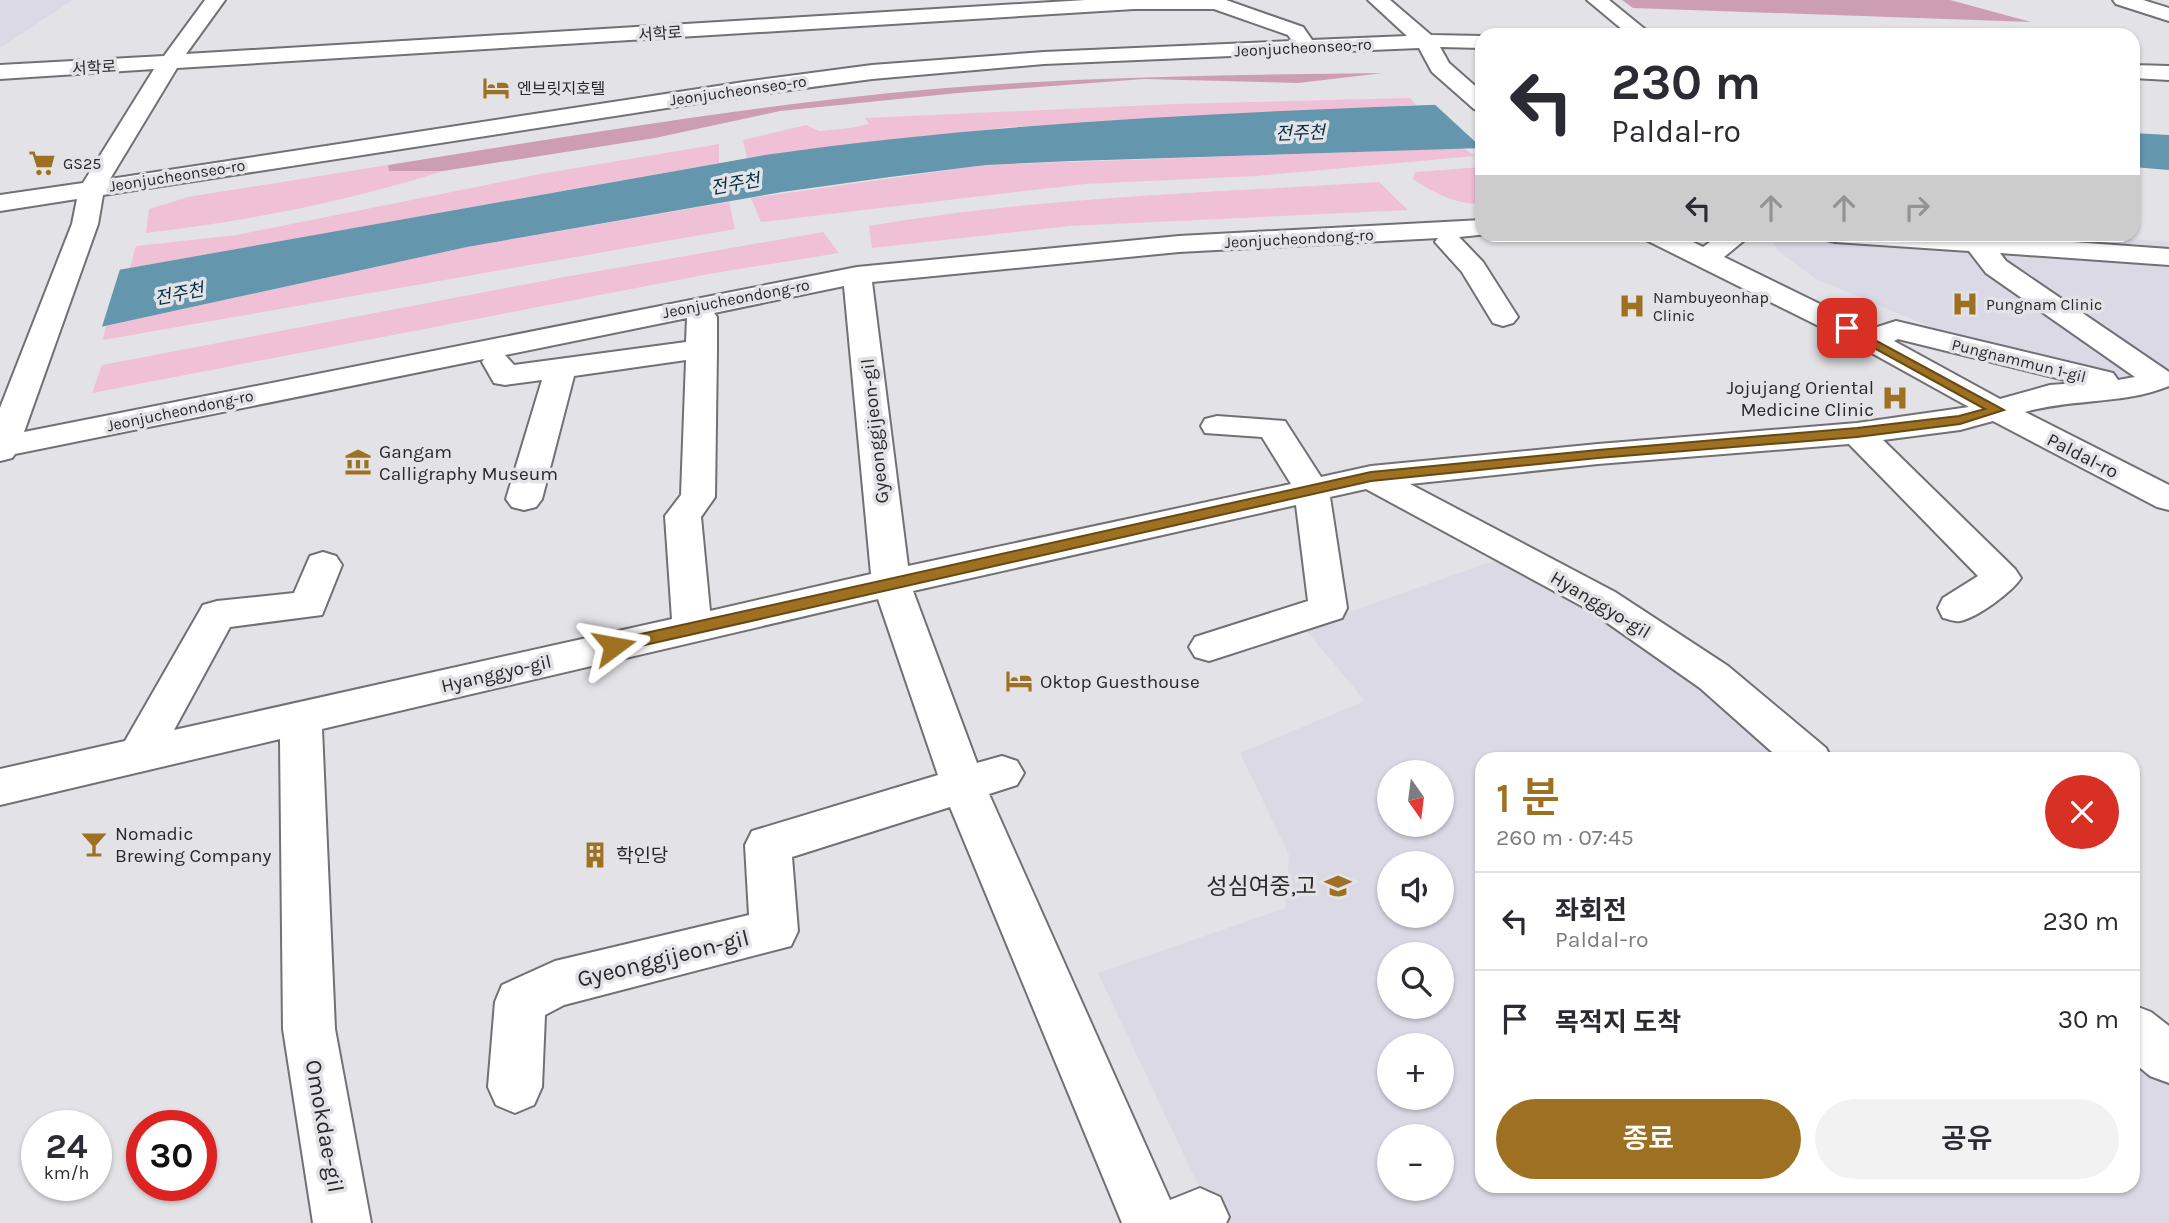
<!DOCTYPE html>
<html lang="ko">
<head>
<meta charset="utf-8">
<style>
  body { margin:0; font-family:Karla,"Noto Sans KR",sans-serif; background:#f2f2f3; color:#2b2b33; height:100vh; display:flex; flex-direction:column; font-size:26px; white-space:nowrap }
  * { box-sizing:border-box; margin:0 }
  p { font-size:23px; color:#7c7c81 }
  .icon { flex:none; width:38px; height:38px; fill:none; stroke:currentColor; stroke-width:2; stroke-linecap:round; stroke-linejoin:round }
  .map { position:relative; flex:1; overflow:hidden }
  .sheet { position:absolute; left:1475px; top:752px; width:665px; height:441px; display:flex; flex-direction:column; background:#fff; border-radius:21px; box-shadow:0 2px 5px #0004 }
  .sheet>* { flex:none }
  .top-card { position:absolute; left:1475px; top:28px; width:665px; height:214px; border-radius:21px; box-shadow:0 2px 5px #0004; background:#fff; color:#2b2b33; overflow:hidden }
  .needle { width:46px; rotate:166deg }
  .controls { position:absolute; left:1377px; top:760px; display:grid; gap:14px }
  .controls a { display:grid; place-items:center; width:77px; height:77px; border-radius:50%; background:#fff; box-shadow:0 2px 5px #0004; font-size:35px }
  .speed { position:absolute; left:21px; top:1110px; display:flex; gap:14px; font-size:35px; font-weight:700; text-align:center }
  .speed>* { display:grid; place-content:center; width:91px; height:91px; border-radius:50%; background:#fff; box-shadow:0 2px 5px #0004; line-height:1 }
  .speed small { font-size:18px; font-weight:400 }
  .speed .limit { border:10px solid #d22; background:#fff; color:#111 }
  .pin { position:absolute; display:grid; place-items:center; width:60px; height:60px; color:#fff; margin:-30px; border-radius:14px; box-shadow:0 4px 10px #0006 }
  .me { position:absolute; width:77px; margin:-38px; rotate:77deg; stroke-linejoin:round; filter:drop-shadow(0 0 5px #0008) }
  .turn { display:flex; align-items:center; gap:24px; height:147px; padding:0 21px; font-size:32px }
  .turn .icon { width:91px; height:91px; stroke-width:2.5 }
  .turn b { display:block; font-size:49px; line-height:60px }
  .lanes { display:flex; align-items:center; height:66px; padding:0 21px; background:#0003; justify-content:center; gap:35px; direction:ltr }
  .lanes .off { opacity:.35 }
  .round { display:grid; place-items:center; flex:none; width:74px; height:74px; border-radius:37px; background:#f2f2f3 }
  .head { display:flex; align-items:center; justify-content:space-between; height:119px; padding:0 21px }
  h1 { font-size:42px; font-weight:600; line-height:52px; color:#9d7121 }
  .button { display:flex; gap:14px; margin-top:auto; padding:14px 21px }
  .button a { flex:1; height:80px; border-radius:42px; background:#9d7121; color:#fff; font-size:28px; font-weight:600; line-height:80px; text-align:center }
  .button a+a { background:#f2f2f3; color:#2b2b33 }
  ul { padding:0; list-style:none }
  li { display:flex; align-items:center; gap:21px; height:98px; padding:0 21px; border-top:2px solid #e1e1e2 }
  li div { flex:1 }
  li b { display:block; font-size:26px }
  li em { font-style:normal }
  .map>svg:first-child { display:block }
  .built { fill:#dad9e5; fill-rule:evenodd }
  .green { fill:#efc0d6 }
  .forest { fill:#cd9db4 }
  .water { fill:#6496ae }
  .pier { fill:#e3e3e7 }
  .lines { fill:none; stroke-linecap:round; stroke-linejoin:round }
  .minor-casing { stroke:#717175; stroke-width:4 }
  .minor { fill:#fff; fill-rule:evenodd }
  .route { fill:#9d7121; stroke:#664915; stroke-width:2 }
  .labels { text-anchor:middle; stroke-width:7; stroke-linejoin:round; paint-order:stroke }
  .far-street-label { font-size:16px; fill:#29292a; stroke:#e3e3e7 }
  .far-poi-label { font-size:16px; fill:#29292a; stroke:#e3e3e7; text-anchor:start }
  .far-water-label { font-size:18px; font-style:italic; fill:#002e40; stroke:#e3e3e7 }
  .poi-label { font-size:19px; fill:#29292a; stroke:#e3e3e7; text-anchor:start }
  .street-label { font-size:19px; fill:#29292a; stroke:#e3e3e7 }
  .near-poi-label { font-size:23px; fill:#29292a; stroke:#e3e3e7; text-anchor:end }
  .near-street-label { font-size:23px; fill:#29292a; stroke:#e3e3e7 }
</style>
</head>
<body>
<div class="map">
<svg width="2169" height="1223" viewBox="0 0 2169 1223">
  <rect width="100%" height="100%" fill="#e3e3e7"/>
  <g class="built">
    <polygon points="0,0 73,0 0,48"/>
    <polygon points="2069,234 2169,242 2169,390 1945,333 1816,279 1778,251 1769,235"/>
    <path d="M1496,560L1687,665L1797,759L1482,760V1186H2133V1049L2169,1080V1223H1216L1098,973L1285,908L1289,855L1240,753L1365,701L1304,628ZM1390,772H1442V824H1390ZM1390,863H1442V915H1390ZM1390,954H1442V1006H1390ZM1390,1045H1442V1097H1390ZM1390,1136H1442V1188H1390Z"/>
  </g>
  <g class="green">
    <polygon points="1410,98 1416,105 1010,127 747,158 743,140 806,125 819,131 851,128 869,124 865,118 1175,104"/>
    <polygon points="719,144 719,163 130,268 136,246 236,235 546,173"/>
    <polygon points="1463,148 1475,156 1257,176 1085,184 761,222 751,198 986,165"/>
    <path d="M388,165L390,171H443C346,202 246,221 146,233L149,209L188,197Z"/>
    <path d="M1482,167V203C1457,206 1433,192 1413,179L1415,172Z"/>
    <path d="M1379,182L1408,210L1069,226L872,248L869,226C1035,197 1211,193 1379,182Z"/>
    <polygon points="729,202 735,229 103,340 106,326 467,247"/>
    <polygon points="823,232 839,253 709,274 92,393 102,365 559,278"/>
  </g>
  <g class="forest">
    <polygon points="1622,0 1950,0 2031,22 1633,8"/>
    <path d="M1383,73L1298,83L1144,79L958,93L780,111L655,138L443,171H389L388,165C540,141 691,115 844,98C1023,77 1203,75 1383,73Z"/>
  </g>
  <g class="water">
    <path d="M1482,103V148L1072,161L986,165L890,177L782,192L467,247L0,349V291L765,155C1002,121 1243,112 1482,103Z"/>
    <polygon points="2133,133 2169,135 2169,170 2133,167"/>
  </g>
  <g class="pier">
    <polygon points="1482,99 1482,148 1431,101"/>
    <polygon points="121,266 101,330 0,352 0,288"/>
  </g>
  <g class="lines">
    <g class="minor-casing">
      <g id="minor">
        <path d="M205,0H225L186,54L1086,0H1226L1303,27L1312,40L1407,36L1368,0H1390L1431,35L1482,36V48L1440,47L1449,63L1482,92V111L1474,109L1432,72L1419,48L1044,64L872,79L744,96L103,195L98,224L24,432L857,267L1179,236L1482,220V234H1488L1459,237L1483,262L1518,317L1513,323L1503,326L1493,323L1462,272L1435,242L1438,238L1179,252L872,282L908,566L1291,484L1262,437L1205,433L1201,426L1205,419L1217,416L1285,421L1321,477L1371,466L1598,444L1857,423L1969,407L1859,346L1646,240L1642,234H1677L1703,247L1721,234H1752L1724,257L1871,329L1896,321L2113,373L2118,380L2135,377L1986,273L1969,251L1835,242L1826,240L1822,234L1977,235L2169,249V265L2000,253L2006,261L2169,372V386C2123,405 2073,398 2025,412L2169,485V510L2157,507L1993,421L1960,430L1883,440L2015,569L2021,578C2012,592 1977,618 1960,621C1954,622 1949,619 1943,618L1938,608L1943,598L1978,576L1849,444L1598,464L1410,484L1615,592L1728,666L1826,748L1832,760H1781L1700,688L1589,610L1366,489L1330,497L1347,608L1342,618L1209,661L1195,657L1189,647L1195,637L1308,601L1296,505L913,591L977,763L1002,756L1017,761L1024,773L1017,785L989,794L1170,1200L1200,1188L1220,1197L1229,1217L1226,1223H1122L950,807L792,857L798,931L791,946L564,1005L545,1015L542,1087L534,1105L515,1113L496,1105L488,1087L495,1002L502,985L555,961L749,915L745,845L752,831L938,775L878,599L322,729L335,1029L371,1223H313L283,1029L280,739L0,805V769L125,741L203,605L217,601L294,593L310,556L323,552L336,556L342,565L322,615L230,627L174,730L672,619L665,516L681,495L686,360L574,376L542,499L536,507L524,510L512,507L506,499L542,380L505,385L494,383L482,362L484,359L15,454L12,458L0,461V408L72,224L77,199L0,211V195L83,183L154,69L0,79V65L164,56ZM1134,9H1214L1288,35L1292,41L1044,52L872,65L744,82L110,179L177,68ZM844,286L871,574L710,611L701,517L715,497L717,349V317L714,313ZM687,318L686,342L514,365L505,355ZM1898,339L2077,383L2050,385L2000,399L1894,341Z"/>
        <polygon points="1587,0 1609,0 1652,35 1629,35"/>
        <polygon points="2113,0 2143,0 2169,8 2169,21 2116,4"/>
        <polygon points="2133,65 2169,66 2169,80 2133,78"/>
        <polygon points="2133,1005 2151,1012 2169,1026 2169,1083 2150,1076 2133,1062"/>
      </g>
    </g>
    <use href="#minor" class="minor"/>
  </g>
  <polygon class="route" points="1847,325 2004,410 1960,424 1857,437 1598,458 1371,481 614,652 606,646 614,640 1371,472 1598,450 1857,428 1959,416 1985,409 1843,331 1843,326"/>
  <defs>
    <g id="hotel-bare" transform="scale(2.1)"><path d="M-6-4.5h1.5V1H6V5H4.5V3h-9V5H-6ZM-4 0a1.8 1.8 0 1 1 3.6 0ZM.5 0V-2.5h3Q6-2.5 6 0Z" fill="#9d7121" stroke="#e3e3e7" stroke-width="2.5" paint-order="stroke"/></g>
    <g id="supermarket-bare" transform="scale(2.1)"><path d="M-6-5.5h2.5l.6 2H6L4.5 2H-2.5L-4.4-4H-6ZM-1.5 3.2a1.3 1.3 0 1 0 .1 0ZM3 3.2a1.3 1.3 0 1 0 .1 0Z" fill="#9d7121" stroke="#e3e3e7" stroke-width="2.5" paint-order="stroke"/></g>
    <g id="hospital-bare" transform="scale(2.1)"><path d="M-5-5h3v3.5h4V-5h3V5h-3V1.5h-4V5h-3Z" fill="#9d7121" stroke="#e3e3e7" stroke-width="2.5" paint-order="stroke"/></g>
    <g id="museum-bare" transform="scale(2.1)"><path d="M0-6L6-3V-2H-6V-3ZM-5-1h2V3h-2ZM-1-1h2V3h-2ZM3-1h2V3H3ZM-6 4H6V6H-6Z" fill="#9d7121" stroke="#e3e3e7" stroke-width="2.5" paint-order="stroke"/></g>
    <g id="bar-bare" transform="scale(2.1)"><path d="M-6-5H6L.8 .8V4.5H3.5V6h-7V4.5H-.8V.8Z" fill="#9d7121" stroke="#e3e3e7" stroke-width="2.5" paint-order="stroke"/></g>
    <g id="building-bare" transform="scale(2.1)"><path d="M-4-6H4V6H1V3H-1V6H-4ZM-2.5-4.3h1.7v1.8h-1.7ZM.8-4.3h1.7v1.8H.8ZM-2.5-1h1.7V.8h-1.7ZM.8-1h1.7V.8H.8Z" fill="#9d7121" stroke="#e3e3e7" stroke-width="2.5" paint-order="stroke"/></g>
    <g id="school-bare" transform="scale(2.1)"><path d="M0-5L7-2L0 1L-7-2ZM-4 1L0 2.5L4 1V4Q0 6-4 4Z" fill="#9d7121" stroke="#e3e3e7" stroke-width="2.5" paint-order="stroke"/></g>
  </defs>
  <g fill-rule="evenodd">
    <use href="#hotel-bare" x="496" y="88"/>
    <use href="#supermarket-bare" x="42" y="163"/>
    <use href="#hospital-bare" x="1965" y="304"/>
    <use href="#hospital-bare" x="1632" y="306"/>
    <use href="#hospital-bare" x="1895" y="398"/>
    <use href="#museum-bare" x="358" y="462"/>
    <use href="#hotel-bare" x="1019" y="681"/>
    <use href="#bar-bare" x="94" y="844"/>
    <use href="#building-bare" x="595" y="855"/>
    <use href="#school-bare" x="1338" y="886"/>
  </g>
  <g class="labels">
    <g class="far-street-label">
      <text transform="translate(660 33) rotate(-4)" y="6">서학로</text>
      <text transform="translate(1303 47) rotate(-3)" y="6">Jeonjucheonseo-ro</text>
      <text transform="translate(94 67) rotate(-3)" y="6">서학로</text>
      <text transform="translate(738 90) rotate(-8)" y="6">Jeonjucheonseo-ro</text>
      <text transform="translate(177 175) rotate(-9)" y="6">Jeonjucheonseo-ro</text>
      <text transform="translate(1299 238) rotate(-3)" y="6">Jeonjucheondong-ro</text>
      <text transform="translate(736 298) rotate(-11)" y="6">Jeonjucheondong-ro</text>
      <text transform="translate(2019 360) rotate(14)" y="6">Pungnammun 1-gil</text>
      <text transform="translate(180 410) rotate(-12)" y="6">Jeonjucheondong-ro</text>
    </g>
    <g class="far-poi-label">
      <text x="517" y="94">엔브릿지호텔</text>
      <text x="63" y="169">GS25</text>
      <text x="1653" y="303">Nambuyeonhap<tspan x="1653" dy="18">Clinic</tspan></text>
      <text x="1986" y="310">Pungnam Clinic</text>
    </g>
    <g class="far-water-label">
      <text transform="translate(1300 133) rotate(-2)" y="6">전주천</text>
      <text transform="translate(735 184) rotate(-10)" y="6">전주천</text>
      <text transform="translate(179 294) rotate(-11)" y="6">전주천</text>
    </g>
    <g class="poi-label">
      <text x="1874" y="394" text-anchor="end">Jojujang Oriental<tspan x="1874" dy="22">Medicine Clinic</tspan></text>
      <text x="379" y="458">Gangam<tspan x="379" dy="22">Calligraphy Museum</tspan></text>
      <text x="1040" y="688">Oktop Guesthouse</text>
      <text x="115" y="840">Nomadic<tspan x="115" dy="22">Brewing Company</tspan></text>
      <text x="616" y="862">학인당</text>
    </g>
    <g class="street-label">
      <text transform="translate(874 431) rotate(-96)" y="7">Gyeonggijeon-gil</text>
      <text transform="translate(2083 455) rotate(27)" y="7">Paldal-ro</text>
      <text transform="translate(1601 604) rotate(31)" y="7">Hyanggyo-gil</text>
      <text transform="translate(496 673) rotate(-13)" y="7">Hyanggyo-gil</text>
    </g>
    <g class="near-poi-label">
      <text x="1317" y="894">성심여중,고</text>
    </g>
    <g class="near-street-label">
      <text transform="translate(663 958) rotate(-14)" y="8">Gyeonggijeon-gil</text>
      <text transform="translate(325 1126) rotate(80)" y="8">Omokdae-gil</text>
    </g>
  </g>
</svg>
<div class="controls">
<a><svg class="needle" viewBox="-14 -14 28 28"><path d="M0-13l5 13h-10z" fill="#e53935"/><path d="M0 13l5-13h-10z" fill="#7c7c81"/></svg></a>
<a><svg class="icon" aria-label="sound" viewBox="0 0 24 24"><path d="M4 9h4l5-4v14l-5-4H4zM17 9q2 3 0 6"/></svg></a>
<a><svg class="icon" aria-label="search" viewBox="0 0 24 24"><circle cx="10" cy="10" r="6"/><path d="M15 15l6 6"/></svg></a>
<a>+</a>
<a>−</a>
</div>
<div class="speed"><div>24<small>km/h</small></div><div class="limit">30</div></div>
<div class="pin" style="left:1847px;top:328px;background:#d93025"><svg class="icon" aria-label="arrive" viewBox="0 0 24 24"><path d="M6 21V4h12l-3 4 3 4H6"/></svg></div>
<svg class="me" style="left:614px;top:646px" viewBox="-20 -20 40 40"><path d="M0-17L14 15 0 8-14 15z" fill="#9d7121" stroke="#fff" stroke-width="4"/></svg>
<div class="top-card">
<div class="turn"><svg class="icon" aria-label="left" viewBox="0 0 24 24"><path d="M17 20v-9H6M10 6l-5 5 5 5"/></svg><div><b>230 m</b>Paldal-ro</div></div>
<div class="lanes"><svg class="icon" aria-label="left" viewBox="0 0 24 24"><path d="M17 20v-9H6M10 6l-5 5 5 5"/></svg><svg class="icon off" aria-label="ahead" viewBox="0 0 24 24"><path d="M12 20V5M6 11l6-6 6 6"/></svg><svg class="icon off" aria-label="ahead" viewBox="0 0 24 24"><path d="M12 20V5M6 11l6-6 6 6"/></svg><svg class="icon off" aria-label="right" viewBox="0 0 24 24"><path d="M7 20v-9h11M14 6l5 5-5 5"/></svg></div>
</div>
<section class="sheet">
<div class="head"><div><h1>1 분</h1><p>260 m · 07:45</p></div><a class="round" style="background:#d93025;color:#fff"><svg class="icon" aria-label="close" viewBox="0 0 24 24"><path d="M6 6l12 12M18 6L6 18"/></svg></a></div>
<ul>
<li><svg class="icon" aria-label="left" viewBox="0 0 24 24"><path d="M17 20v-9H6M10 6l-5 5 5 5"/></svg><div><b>좌회전</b><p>Paldal-ro</p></div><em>230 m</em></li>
<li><svg class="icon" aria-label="arrive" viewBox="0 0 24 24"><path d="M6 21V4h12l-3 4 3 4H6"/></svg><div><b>목적지 도착</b></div><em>30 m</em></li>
</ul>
<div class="button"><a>종료</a><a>공유</a></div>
</section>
</div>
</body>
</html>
